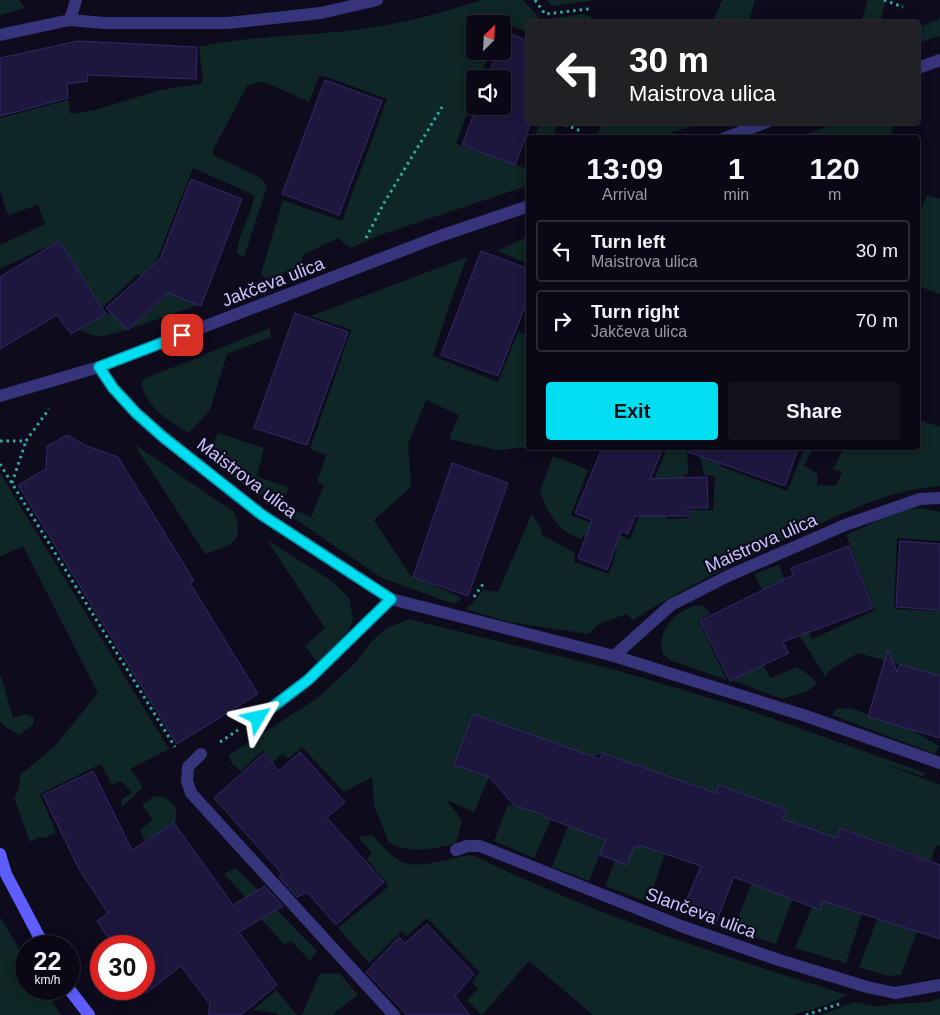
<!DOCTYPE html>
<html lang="en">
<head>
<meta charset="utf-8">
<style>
  body { margin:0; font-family:Helvetica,sans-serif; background:#13111e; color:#f1f3f6; height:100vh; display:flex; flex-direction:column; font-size:19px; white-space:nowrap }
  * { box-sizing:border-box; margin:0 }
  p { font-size:16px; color:#999aa0 }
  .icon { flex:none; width:28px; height:28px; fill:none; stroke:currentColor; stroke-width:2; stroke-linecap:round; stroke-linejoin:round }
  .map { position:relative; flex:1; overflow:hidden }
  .details { position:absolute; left:526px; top:135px; width:394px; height:315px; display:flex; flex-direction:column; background:#0a0815; border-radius:5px; box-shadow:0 2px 12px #0003,0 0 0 1px #2a2934 }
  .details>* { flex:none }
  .guide { position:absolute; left:526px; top:20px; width:394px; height:105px; border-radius:5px; box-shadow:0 2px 12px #0003,0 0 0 1px #2a2934; background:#202124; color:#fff; overflow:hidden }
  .needle { width:32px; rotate:24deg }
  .tools { position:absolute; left:466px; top:15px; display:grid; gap:10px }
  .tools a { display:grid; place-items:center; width:45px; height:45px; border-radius:5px; background:#0a0815; box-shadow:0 2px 12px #0003,0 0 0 1px #2a2934; font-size:25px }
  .speed { position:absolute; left:15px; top:935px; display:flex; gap:10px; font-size:25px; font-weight:700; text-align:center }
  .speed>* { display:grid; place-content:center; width:65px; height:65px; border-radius:50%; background:#0a0815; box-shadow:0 2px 12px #0003,0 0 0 1px #2a2934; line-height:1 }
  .speed small { font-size:12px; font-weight:400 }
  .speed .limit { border:8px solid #d22; background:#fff; color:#111 }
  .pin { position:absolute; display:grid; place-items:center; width:42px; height:42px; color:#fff; margin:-21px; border-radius:10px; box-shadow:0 2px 8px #0006 }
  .me { position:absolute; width:55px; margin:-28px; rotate:54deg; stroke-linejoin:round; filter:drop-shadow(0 0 4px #0008) }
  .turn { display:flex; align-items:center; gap:18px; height:105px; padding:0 20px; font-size:22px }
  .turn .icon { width:65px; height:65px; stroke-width:2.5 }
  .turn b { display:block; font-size:35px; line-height:42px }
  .eta { display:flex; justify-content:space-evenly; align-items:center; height:85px; text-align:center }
  .eta b { font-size:30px; font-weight:700; line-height:35px }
  .cta { display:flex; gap:10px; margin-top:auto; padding:10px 20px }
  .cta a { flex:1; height:58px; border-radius:5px; background:#00def1; color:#111; font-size:20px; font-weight:700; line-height:58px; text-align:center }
  .cta a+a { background:#13111e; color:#f1f3f6 }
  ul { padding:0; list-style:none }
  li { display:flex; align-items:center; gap:15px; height:62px; margin:0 10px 8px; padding:0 10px; border:2px solid #2a2934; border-radius:5px }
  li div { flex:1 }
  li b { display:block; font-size:19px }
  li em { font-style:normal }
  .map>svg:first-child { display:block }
  .green { fill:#0e2625 }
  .building { fill:#1e173d; stroke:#34296a }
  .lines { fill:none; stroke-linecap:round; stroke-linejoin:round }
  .path { stroke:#2baea3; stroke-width:3; stroke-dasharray:2.5 4; stroke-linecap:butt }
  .service { stroke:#36357c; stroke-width:12 }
  .minor { stroke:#36357c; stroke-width:12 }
  .secondary { stroke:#5e5dff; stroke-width:12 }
  .route-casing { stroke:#00909d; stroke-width:12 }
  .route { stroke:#00def1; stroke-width:9 }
  .labels { text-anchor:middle; stroke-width:4.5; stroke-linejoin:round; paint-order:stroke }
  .street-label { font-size:18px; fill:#cbc6ff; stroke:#0e0b1c }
</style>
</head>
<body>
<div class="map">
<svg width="940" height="1015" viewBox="0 0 940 1015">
  <rect width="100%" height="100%" fill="#0e0b1c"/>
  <g class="green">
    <polygon points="0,0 19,0 25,8 0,15"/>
    <path d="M482,0H523L541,20L582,14L591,16V22H529V33L501,22L475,24V51H490L480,79H475V92L456,144L525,168L529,157V185L380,235L350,248L338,238L303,255L300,267L266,279L261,274L283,200L342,221L387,99L326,77L319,76L309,102L262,81L247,86L214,148L213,155L261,178L267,186L244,257L237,254C238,232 252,216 254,195L193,168L148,282L138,274L102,308L59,241L0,269V245L45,224L38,205L8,215L0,191V118L68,100L71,114L95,110L160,90L200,84L203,81L199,47C247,36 298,36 347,31C392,26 438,14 482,0Z"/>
    <polygon points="547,0 596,0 552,6"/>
    <polygon points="722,0 755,0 749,22 713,22"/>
    <polygon points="868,0 886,0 880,22 861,22"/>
    <polygon points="940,16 940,36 918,43 918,27 938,20"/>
    <polygon points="838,122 895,122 895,123 889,137 800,137"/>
    <polygon points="540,123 557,126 553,137 535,137"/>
    <polygon points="602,123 602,122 700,123 658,137 596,137"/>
    <polygon points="927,195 940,199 940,294 918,286 918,215"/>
    <polygon points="529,236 529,264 497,251"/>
    <polygon points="467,257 449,306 433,356 498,382 518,332 529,336 529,447 497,450 449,439 459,415 426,400 408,444 411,487 374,520 410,575 462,598 454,604 382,578 218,467 208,452 218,433 264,448 257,476 289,488 282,504 311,517 324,485 317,482 326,455 310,449 351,330 311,316"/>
    <polygon points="150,285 199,305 129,329 161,300"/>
    <polygon points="110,312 128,330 99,337 79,330"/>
    <path d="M270,328L271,337L227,354L210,410L189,433C166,419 150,411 141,384L144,379Z"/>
    <path d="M918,419L940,427V486C886,490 837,516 789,538C736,563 682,589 633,620L626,614L599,624L588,634L509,622L465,609L475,601L483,590L498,592L532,514L540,526L542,535L575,553L574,562L609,574L617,549L583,536L581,539C557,531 548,514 540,491L553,456L588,470L571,515L630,539L667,448H687L688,473L684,475V482L665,481L667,519L689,518V510H713L715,476L704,475L700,455L702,448H727L720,466L787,491L805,448H813L804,465L818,475L817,485L836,486L842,472L833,469L844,448H918Z"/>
    <path d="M134,444L234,512C246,544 230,545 205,554Z"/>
    <polygon points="0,473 169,749 130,769 139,780 142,788 122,807 121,800 132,792 121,781 112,785 101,764 40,794 56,832 45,838 39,837 30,842 14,797 19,789 20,775 55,746 98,693 23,546 0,557"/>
    <polygon points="923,508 940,512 940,541 897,538 894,609 940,611 940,676 858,653 830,670 825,676 792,624 782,628 754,574 779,565 792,600 812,639 875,610 846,535 901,510"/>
    <polygon points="267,540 332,581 349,598 353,619 349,630 318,664 305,646 325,628"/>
    <path d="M698,605L705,607L711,614L698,620L727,680L672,661L663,654C656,630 676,610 698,605Z"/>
    <path d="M409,619L616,670L743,708L925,773L922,776L882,763L940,785V846L936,845L931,861L841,828L837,838L783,819L786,810L719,785L716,793L602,753L593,757L473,714L454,765L489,777L474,812L446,800L462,820L456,844C430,849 413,854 389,843L374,805L372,777L344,792L302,747L288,759L283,753L272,763L263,750L241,771L232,764L229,755L319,697L355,663L371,642L387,628Z"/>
    <polygon points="763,665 771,678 797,667 812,677 817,684 808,691 782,699 732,680"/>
    <polygon points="0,673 13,718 26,714 34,718 33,725 19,735 7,728 0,721"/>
    <polygon points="851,708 869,715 868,717 910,729 939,746 935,754 832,715 836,709"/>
    <path d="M161,796C174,802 179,808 175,823L145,841L140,830L153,820L142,805L153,797Z"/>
    <polygon points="549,796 542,816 551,820 534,858 494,841 508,804 517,806"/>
    <polygon points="646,821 665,854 648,902 605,886 615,861 627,865 634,847 638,848"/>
    <polygon points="568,826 607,837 589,881 552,867"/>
    <path d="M372,835C381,844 392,859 405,863C419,868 451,859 467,855L475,856C594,915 720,955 847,995L827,1005L792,1015H593L529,961L482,1015L467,1000L478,989L472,982L479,972L427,918L407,936L402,931L369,963L338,928L389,886L367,859L372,853L358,837Z"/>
    <polygon points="236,868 317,951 310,961 291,941 285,945 261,919 264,917 224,874"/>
    <polygon points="755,875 781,895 792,900 776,944 733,930"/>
    <polygon points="830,880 858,890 851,911 862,914 846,963 795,948 812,907 820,910"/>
    <polygon points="893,898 917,931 901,975 887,976 859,967 877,919 886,921"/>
    <polygon points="0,917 26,960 26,989 44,989 61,1015 0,1015"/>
    <polygon points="320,973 340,974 358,995 334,1013 335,1015 302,1015"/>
    <polygon points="276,990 297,1015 277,1015 277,1013 253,1010"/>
    <polygon points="940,998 940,1015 821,1015 855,1002 879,1007 892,1004 930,1002"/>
  </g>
  <g class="building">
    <polygon points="505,32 529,41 529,128 515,165 462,145 477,106 502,106 502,79 487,79 498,51 502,51"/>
    <polygon points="78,41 197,47 196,79 87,75 88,81 67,84 68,98 0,116 0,58"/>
    <polygon points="325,80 382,101 339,215 282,194"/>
    <polygon points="191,179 242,199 201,306 168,293 128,330 106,308 160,259"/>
    <polygon points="59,241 106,314 71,334 57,315 0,349 0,277"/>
    <polygon points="481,251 529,269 529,296 498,376 441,355"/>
    <polygon points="295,313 348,332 307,445 254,428"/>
    <polygon points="67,435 87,446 118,457 194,581 190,583 258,694 177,744 18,485 46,469 47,446"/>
    <polygon points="602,448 663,448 650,479 707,477 708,508 688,508 688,516 635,516 628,534 621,531 607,570 578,558 592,520 575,513"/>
    <polygon points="689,448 798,448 785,486 688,452"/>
    <polygon points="452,463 508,483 468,596 413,577"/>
    <polygon points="900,541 940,544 940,610 896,607"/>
    <polygon points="849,546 873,608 783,642 789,653 730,681 700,621 793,575 791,568"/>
    <polygon points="888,649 897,672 900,664 940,676 940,738 868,717"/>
    <polygon points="473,714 600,759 602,753 716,793 719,785 787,810 783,819 837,838 840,828 940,865 940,939 823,901 820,910 734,877 715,925 682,911 701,866 639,845 638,848 634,847 627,865 600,855 606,840 542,816 543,814 515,806 489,777 454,765"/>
    <polygon points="300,752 345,802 327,818 384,882 336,925 307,892 297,897 279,877 283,875 214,798 264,753 279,771"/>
    <polygon points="93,771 132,850 174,823 233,905 265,886 283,906 239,932 277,985 241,1015 208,1015 210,1004 181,966 146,993 143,989 144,946 114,946 97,921 108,913 79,869 43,795"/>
    <polygon points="427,924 474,974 455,996 470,1015 407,1015 366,972 399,937 405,943"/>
  </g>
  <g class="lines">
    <g class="path">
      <polyline points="535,0 545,14 589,9"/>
      <polyline points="884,0 903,7"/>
      <polyline points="559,122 583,132"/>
      <polyline points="366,238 384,203 442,107"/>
      <polyline points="0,441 26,441 49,409"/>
      <polyline points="0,464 175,747"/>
      <polyline points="12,483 26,441"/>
      <polyline points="474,597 485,581"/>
      <polyline points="220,742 238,730"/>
      <polyline points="806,1015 839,1004"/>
    </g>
    <polyline class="service" points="456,850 467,846 480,846 681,926 779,960 867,987 895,993 940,985"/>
    <g class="minor">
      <polyline points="70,20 76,0"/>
      <polyline points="0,35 70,20 104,23 228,23 321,13 377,0"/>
      <polyline points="918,68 940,60"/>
      <polyline points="725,138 767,122"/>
      <polyline points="99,367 113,388 136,413 163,437 262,515 391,599 614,656 803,715 940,763"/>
      <polyline points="0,396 99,367 440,236 529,206"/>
      <polyline points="614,656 671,605 728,576 845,525 920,499 940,498"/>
      <polyline points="258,718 308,680 391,599"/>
      <polyline points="201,754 188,767 187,781 191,793 394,1015"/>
    </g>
    <g class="secondary">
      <polyline points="0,854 6,874 44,946"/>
      <polyline points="69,989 89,1015"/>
    </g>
  </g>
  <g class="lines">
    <g class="route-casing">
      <polyline id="route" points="182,335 99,367 113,388 136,413 163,437 262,515 391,599 308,680 258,718"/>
    </g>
    <use href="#route" class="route"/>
  </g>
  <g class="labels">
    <g class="street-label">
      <text transform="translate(273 282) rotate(-21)" y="6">Jakčeva ulica</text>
      <text transform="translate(247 478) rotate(37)" y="6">Maistrova ulica</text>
      <text transform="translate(761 543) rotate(-24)" y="6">Maistrova ulica</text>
      <text transform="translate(701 913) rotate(20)" y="6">Slančeva ulica</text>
    </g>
  </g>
</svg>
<div class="tools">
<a><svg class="needle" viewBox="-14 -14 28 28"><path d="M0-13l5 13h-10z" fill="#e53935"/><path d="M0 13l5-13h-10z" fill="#999aa0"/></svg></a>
<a><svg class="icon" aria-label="sound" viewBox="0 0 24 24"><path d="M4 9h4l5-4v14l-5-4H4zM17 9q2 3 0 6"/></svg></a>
</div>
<div class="speed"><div>22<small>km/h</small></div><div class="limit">30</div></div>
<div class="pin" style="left:182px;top:335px;background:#d93025"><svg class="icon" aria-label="arrive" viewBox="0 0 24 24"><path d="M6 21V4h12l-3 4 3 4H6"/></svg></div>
<svg class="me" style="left:258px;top:718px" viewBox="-20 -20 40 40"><path d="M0-17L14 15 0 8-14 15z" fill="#00def1" stroke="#fff" stroke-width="4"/></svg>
<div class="guide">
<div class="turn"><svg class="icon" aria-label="left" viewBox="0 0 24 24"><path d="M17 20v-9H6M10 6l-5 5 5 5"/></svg><div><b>30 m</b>Maistrova ulica</div></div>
</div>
<section class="details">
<div class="eta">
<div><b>13:09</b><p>Arrival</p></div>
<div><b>1</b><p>min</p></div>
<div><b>120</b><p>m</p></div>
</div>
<ul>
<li><svg class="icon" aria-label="left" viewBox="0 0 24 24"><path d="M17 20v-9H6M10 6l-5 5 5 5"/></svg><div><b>Turn left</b><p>Maistrova ulica</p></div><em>30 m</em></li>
<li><svg class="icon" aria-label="right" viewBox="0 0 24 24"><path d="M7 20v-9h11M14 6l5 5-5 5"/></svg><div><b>Turn right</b><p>Jakčeva ulica</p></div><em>70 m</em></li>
</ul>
<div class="cta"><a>Exit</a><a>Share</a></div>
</section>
</div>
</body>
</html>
